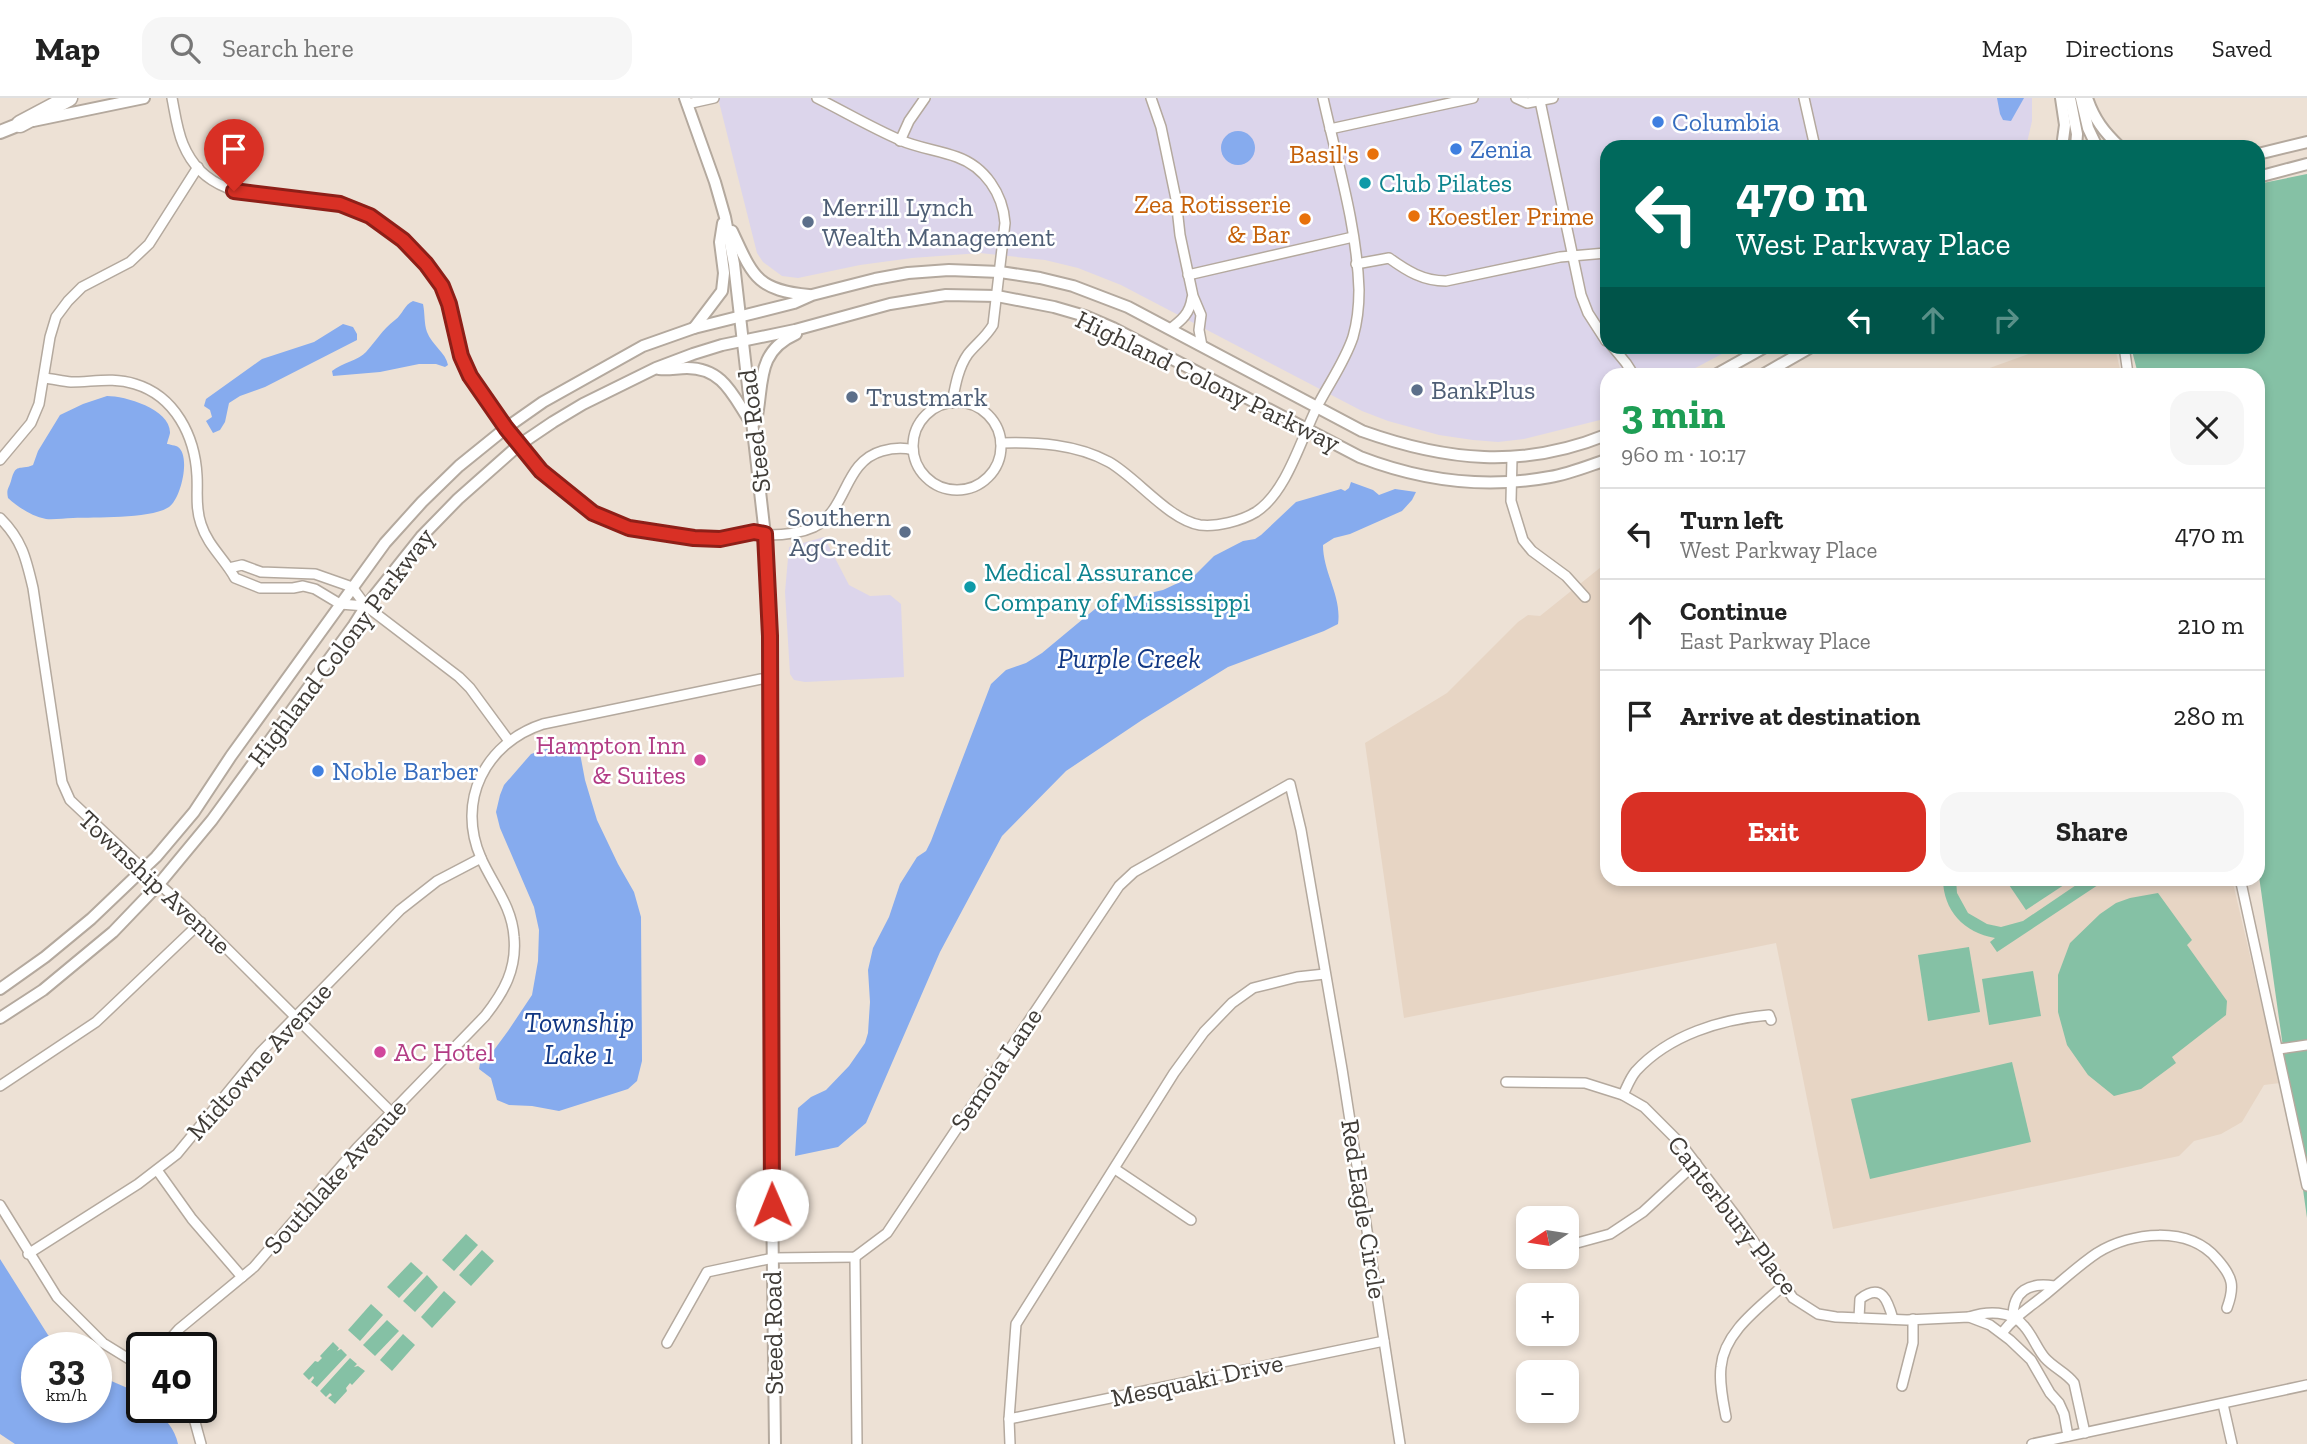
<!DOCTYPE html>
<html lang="en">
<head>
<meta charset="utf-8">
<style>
  body { margin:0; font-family:"Zilla Slab",serif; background:#f6f6f6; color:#222; height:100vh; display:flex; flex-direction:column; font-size:26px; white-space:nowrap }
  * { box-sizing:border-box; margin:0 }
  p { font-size:23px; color:#767676 }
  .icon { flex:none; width:38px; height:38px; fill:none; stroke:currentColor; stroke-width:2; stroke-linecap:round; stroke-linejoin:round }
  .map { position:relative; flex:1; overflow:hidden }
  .panel { position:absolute; left:1600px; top:270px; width:665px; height:518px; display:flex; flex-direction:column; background:#fff; border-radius:21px; box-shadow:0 4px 10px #0003 }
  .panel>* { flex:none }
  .hud { position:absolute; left:1600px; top:42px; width:665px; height:214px; border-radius:21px; box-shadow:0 4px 10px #0003; background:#00695c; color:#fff; overflow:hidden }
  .needle { width:46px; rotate:258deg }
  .buttons { position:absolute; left:1516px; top:1108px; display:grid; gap:14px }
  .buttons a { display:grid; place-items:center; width:63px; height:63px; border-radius:14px; background:#fff; box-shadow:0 4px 10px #0003; font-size:35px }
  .speed { position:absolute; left:21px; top:1234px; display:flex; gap:14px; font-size:35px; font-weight:700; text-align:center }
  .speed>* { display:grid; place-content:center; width:91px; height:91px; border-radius:50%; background:#fff; box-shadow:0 4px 10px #0003; line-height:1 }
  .speed small { font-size:18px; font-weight:400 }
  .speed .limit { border:4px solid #111; border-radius:10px; background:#fff; color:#111 }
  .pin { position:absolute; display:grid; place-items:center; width:60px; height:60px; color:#fff; margin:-72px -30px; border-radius:50% 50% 50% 0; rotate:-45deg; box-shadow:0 0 7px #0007 }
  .pin .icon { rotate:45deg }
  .me { position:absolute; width:77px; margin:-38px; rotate:359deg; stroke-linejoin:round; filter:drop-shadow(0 0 5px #0008) }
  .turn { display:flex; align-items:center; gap:24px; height:147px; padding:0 21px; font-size:32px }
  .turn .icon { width:91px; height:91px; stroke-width:2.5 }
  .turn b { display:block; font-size:49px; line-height:60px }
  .lanes { display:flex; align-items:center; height:66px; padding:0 21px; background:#0003; justify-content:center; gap:35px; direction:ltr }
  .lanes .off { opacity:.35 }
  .round { display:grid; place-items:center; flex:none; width:74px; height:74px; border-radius:21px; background:#f6f6f6 }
  .head { display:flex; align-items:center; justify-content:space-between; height:119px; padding:0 21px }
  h1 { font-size:42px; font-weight:800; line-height:52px; color:#1e9e55 }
  .action { display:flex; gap:14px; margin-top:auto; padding:14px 21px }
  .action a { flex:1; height:80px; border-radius:21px; background:#d93025; color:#fff; font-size:28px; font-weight:800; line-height:80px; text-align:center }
  .action a+a { background:#f6f6f6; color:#222 }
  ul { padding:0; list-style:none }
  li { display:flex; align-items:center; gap:21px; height:91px; padding:0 21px; border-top:2px solid #e0e0e0 }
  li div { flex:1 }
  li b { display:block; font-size:26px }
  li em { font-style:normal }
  header { display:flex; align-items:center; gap:42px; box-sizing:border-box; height:98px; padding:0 35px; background:#fff; border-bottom:2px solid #e0e0e0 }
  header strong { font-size:33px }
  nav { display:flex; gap:38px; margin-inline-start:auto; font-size:24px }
  .search { width:490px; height:63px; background:#f6f6f6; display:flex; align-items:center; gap:18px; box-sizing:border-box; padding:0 24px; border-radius:21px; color:#767676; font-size:26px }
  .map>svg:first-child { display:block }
  .commercial { fill:#dcd5eb }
  .built { fill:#e7d5c4 }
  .green { fill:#85c1a5 }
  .water { fill:#86abee }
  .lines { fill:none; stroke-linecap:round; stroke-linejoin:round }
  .minor-casing { stroke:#b4a99e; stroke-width:12 }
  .tertiary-casing { stroke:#b4a99e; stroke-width:14 }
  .secondary-casing { stroke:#b4a99e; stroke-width:16 }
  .motorway-casing { stroke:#b4a99e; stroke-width:19 }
  .minor { stroke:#fff; stroke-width:9 }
  .tertiary { stroke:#fff; stroke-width:10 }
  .secondary { stroke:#fff; stroke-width:12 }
  .motorway { stroke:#fff; stroke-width:16 }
  .route-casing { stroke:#8d1f18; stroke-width:18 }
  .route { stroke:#d93025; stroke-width:12 }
  .shop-dot { fill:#3f7fe0; stroke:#fff; stroke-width:2.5 }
  .food-dot { fill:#e8710a; stroke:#fff; stroke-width:2.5 }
  .culture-dot { fill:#0f9aa8; stroke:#fff; stroke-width:2.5 }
  .service-dot { fill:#5c6f8a; stroke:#fff; stroke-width:2.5 }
  .hotel-dot { fill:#d1479c; stroke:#fff; stroke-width:2.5 }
  .labels { text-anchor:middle; stroke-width:5; stroke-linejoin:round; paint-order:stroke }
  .shop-label { font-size:26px; fill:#366cbe; stroke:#fff; text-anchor:start }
  .food-label { font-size:26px; fill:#c56008; stroke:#fff; text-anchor:end }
  .culture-label { font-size:26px; fill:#0d838f; stroke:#fff; text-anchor:start }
  .service-label { font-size:26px; fill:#4e5e75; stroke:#fff; text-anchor:start }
  .street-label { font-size:26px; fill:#403c37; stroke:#fff }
  .hotel-label { font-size:26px; fill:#b23c85; stroke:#fff; text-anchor:end }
  .water-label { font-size:28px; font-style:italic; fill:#113783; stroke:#fff }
</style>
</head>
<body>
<header>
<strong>Map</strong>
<div class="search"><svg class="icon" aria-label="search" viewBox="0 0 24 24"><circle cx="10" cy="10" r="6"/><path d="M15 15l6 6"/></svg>Search here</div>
<nav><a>Map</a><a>Directions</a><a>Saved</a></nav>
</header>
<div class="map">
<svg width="2307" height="1346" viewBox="0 0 2307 1346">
  <rect width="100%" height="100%" fill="#ede1d5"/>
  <g class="commercial">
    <polygon points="718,0 2032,0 2032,23 2026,49 1606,49 1606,248 1735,249 1684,276 1606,276 1606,319 1600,322 1524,341 1498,344 1473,342 1439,337 1388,323 1362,313 1121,187 1078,170 1045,162 980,155 912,160 860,167 798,180 782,178 763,164 757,155"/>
    <polygon points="824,439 849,487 870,498 890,497 901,506 904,579 805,584 794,582 790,576 785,494 789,449"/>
  </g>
  <g class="built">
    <polygon points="2051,248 2115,249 2121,276 1973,276"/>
    <polygon points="1606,465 1606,780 2232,781 2280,985 2264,987 2242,1024 2221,1036 2194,1043 2179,1058 1833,1131 1776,845 1404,920 1365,645 1447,595 1518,524 1528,517 1540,518"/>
  </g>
  <g class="green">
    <polygon points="2307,76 2307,1120 2258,771 2258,276 2138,276 2131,249 2258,248 2258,86"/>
    <path d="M1943,781H1956L1957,795L1968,815L1987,826L2001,829L2023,823L2085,781H2107L1997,854L1990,844L1995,840C1964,835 1943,812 1943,781Z"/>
    <polygon points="2005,781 2073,781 2026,812"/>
    <polygon points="2158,795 2192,842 2187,847 2227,903 2226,917 2172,959 2176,965 2141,991 2114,998 2088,977 2067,947 2058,914 2058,877 2070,845 2100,816 2116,805 2130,800"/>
    <polygon points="1969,849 1980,914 1928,923 1918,857"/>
    <polygon points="2033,873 2041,918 1989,927 1982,881"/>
    <polygon points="2012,964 2031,1044 1870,1081 1851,1001"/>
    <polygon points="466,1136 478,1147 454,1173 442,1162"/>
    <polygon points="482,1152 494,1163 471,1188 459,1177"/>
    <polygon points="411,1164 423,1175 399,1200 387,1189"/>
    <polygon points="427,1177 438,1189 415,1214 403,1203"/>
    <polygon points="444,1193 456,1204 432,1230 421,1219"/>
    <polygon points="371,1206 383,1217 360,1243 348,1232"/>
    <polygon points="387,1222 399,1233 375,1258 363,1247"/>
    <polygon points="403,1236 415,1247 392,1273 380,1262"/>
    <polygon points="333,1244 339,1250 337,1253 341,1251 347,1257 317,1289 311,1284 314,1280 313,1278 309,1282 303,1276 315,1263 318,1264 322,1260 320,1258"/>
    <polygon points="350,1260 357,1266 354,1269 358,1268 365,1273 352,1287 350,1285 346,1290 347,1293 335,1306 328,1300 332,1297 330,1295 326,1299 320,1293"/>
  </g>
  <g class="water">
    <polygon points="1997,0 2024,0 2011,23 2003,22 2000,16"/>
    <circle cx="1238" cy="50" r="17"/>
    <path d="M413,203L423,206C425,215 424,226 427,234C432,247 446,255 448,267L445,269L436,266H419L380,274L333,278L332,273C342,265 359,262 366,254C377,242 382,232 395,222C403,216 404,207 413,203Z"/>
    <polygon points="343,226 353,229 357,236 357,242 265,289 240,298 229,305 225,324 220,332 213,335 206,323 212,319 210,312 204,308 206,301 262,261 314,244"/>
    <path d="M107,298C125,298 171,311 170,335C170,336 167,345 167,346C168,346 177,348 178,349C191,358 181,401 169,409C151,421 95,419 73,420C64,420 54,422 46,421C31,418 18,409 8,400C6,391 9,390 11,383C16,364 19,373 33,367L38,353L60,317L83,306Z"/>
    <path d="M1351,384L1373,392L1379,397L1395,391L1416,394L1412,402L1402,413L1350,436L1334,440L1323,447C1323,475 1342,498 1338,526L1324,533L1228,569L1142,622L1066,673L1002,738L940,854L866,1025L838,1049L795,1058L798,1010L811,999L826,992L849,968L865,945L868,935L870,904L868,872L873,850L889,819L900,786L917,759L926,753L931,743L991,586L1006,572L1026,565L1042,555L1095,511L1110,504L1163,492L1195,477L1214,458L1243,443L1255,441L1261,437L1296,404L1341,391L1345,393L1349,390Z"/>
    <polygon points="573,645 579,650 585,682 597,722 618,766 634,794 641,819 642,963 637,983 628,991 559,1013 532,1008 509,1007 497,1002 491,980 479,971 480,965 494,952 508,933 532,897 538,863 539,832 534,809 500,730 496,714 500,697 504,687 531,656 558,647"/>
    <path d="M0,1161L48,1237L64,1249L37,1250V1309H96V1273L109,1282L139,1295L142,1298V1309H153C164,1319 175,1331 178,1346H15L0,1336Z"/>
  </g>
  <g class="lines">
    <g class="minor-casing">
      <g id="minor">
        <path d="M172,0C175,15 177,32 183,46C211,114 285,91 341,107C364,113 387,127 405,143C427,164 444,188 452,218C455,232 455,246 461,259C470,280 485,299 497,317C549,393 600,435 695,441C717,442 732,435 752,434C757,434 763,436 768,437C782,437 801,435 814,429C848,412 843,364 882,353C893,350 902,349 913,352"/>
        <path d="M817,0C845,14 872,30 900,42C918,50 938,52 957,59C985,69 1003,96 1005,125L993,227C986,239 976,246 968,256C958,270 955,289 952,305"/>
        <polyline points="1151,0 1161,29 1176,101 1180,137 1193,198 1201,217 1199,232 1202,248"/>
        <polyline points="1516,0 1527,5 1553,0"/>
        <polyline points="1804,0 1815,49"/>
        <polyline points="1540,3 1581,197 1588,215 1606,243"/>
        <polyline points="687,6 714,0"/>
        <polyline points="1330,31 1473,0"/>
        <polyline points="900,43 909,23 925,0"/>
        <path d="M1356,166L1389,160C1407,173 1423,183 1446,183L1560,159L1606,155"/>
        <polyline points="1188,177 1353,139"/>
        <path d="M1170,231C1182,222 1190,215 1192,200"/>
        <polyline points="1612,248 1626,265 1633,276"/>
        <polyline points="2124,248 2128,276"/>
        <path d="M44,280C53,281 62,283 71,284C93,284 113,279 135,286C175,298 195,338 197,378C198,394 195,409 201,426C208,448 224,460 235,480L260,490H293L303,488L315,491L340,506L366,508"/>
        <circle cx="957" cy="348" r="44"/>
        <path d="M1001,345C1037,344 1076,346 1109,364C1136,379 1169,422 1200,427C1217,429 1241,423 1256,414C1288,393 1302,337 1319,305C1330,284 1345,263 1353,239C1357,225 1359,208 1359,192C1357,128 1337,63 1323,0"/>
        <polyline points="1512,360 1511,403 1523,442 1532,453 1566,478 1585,499"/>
        <polyline points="0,362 31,325 39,306 50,239 56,219 68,203 82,189 130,164 149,146 198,69"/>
        <path d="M0,420C22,442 26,460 33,490L62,684L70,702L159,786L185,809L391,1014"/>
        <polyline points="229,470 242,467 261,474 315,476 352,489 366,508 459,579 470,590 509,643"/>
        <polyline points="2240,780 2307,1088"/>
        <polyline points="2279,951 2307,947"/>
        <polyline points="1506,984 1585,985 1623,997 1644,1009 1681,1046 1738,1121 1793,1200 1818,1216 1836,1219 1907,1222 1969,1219 1990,1227 2010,1242 2031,1262 2050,1295 2059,1305 2064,1316 2068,1338"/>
        <polyline points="0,988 96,924 201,824"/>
        <path d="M1623,997C1627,989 1630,980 1636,973C1669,937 1721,921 1769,917L1771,922"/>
        <polyline points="1115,1071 1191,1122"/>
        <polyline points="157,1072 192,1121 242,1179"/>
        <polyline points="0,1107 57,1199 103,1245 142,1269"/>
        <polyline points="1566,1148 1610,1136 1643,1114 1696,1065"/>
        <polyline points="1522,1153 1528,1154"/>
        <polyline points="28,1156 138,1086 177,1056 260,955 400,812 437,783 481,760"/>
        <polyline points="855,1159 857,1346"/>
        <path d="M1969,1219C1987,1213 2011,1212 2024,1228C2033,1238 2037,1251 2045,1260C2054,1270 2067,1275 2074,1285L2085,1335"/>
        <path d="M2013,1219C2013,1193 2029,1184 2054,1188"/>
        <path d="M1859,1220L1860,1201C1882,1184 1888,1203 1893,1221"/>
        <path d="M2002,1235C2015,1218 2030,1209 2046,1196C2062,1183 2079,1167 2097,1155C2131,1134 2188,1127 2217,1161C2233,1179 2235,1188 2227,1210"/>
        <polyline points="667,1245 707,1174 773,1160 855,1159 887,1135 1119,788 1134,774 1290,686 1301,732 1342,971 1400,1346"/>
        <path d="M162,1250L179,1231L254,1169L357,1050L485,918C504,894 517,871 514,839C512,808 493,787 481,760C456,703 485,645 543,626L761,581L769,582"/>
        <polyline points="1902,1288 1913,1245 1913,1221"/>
        <polyline points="2223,1306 2232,1346"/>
        <polyline points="187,1309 195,1324 201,1346"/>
        <path d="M1726,1319C1723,1303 1719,1285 1721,1269C1724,1234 1760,1209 1784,1187"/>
        <polyline points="1009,1321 1384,1243"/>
        <polyline points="1010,1346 1009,1321 1016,1226 1174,975 1204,934 1232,905 1253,890 1297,879 1325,876"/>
        <polyline points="2032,1346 2307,1287"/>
      </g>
    </g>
    <g class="tertiary-casing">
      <g id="tertiary">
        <polyline points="685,0 715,84 725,119 734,166 765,437 770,538 770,924 775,1346"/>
        <polyline points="2061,0 2065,27 2062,49"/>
        <polyline points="2070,0 2077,36 2076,49"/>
        <polyline points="2081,0 2088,30 2097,49"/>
        <path d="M2087,0C2094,21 2104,34 2120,49"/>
        <polyline points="33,23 144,0"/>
        <polyline points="2258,56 2307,44"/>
        <polyline points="2258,79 2307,66"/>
        <path d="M732,133C753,178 756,192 809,197"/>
        <polyline points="694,230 722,193 724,175 720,144 723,125"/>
        <path d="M659,271C669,272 677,270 687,270C725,270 734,301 752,326"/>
        <polyline points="1717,276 1767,248"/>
        <polyline points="1764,276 1813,248"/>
        <path d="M756,323C764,287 755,254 796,236"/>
        <path d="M0,891L45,859L91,821L156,759L194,714L231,658L385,445L422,404L459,368L506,330L543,304L643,248L694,230L794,205L812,197L875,181L908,175L949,172L1000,174L1040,180L1073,188L1128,209L1362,333C1446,363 1522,371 1606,337"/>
        <path d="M0,920L43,892L113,834L159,786L212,722L354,527L366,508L421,439L458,401L519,347L553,324L583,306L656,270L693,256L722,247L795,232L890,206L946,197L997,198L1054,209L1085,218L1113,230L1360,359C1422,383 1485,391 1550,379C1569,376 1588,368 1606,362"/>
      </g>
    </g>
    <g class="secondary-casing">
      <polyline id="secondary" points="0,34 20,26"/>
    </g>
    <g class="motorway-casing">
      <polyline id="motorway" points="20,26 69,0"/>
    </g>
    <use href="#minor" class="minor"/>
    <use href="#tertiary" class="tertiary"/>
    <use href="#secondary" class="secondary"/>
    <use href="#motorway" class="motorway"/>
  </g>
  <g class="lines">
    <g class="route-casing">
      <polyline id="route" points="234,93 340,106 370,118 403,142 426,166 442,188 449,206 461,258 470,278 506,330 541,373 593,415 629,430 694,440 720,441 754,434 765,436 770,538 772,1107"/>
    </g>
    <use href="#route" class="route"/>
  </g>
  <g class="shop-dot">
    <circle cx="1658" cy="24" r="7"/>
    <circle cx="1456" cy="51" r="7"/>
    <circle cx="318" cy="673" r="7"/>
  </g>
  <g class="food-dot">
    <circle cx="1373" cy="56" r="7"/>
    <circle cx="1414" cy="118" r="7"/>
    <circle cx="1305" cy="121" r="7"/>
  </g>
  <g class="culture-dot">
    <circle cx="1365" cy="85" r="7"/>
    <circle cx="970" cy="489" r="7"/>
  </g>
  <g class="service-dot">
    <circle cx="808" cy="124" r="7"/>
    <circle cx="1417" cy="292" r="7"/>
    <circle cx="852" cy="299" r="7"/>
    <circle cx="905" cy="434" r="7"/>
  </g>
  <g class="hotel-dot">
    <circle cx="700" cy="662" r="7"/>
    <circle cx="380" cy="954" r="7"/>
  </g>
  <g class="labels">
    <g class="shop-label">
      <text x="1672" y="33">Columbia</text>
      <text x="1470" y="60">Zenia</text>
      <text x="332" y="682">Noble Barber</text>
    </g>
    <g class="food-label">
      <text x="1359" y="65">Basil's</text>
      <text x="1291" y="115">Zea Rotisserie<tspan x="1291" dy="30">&amp; Bar</tspan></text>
      <text x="1428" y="127" text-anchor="start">Koestler Prime</text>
    </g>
    <g class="culture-label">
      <text x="1379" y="94">Club Pilates</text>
      <text x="984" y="483">Medical Assurance<tspan x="984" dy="30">Company of Mississippi</tspan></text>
    </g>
    <g class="service-label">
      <text x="822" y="118">Merrill Lynch<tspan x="822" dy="30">Wealth Management</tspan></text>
      <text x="1431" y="301">BankPlus</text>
      <text x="866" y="308">Trustmark</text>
      <text x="891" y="428" text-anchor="end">Southern<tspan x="891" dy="30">AgCredit</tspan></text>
    </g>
    <g class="street-label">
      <text transform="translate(1208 283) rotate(26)" y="9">Highland Colony Parkway</text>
      <text transform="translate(754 333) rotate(-97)" y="9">Steed Road</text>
      <text transform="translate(341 549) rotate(-53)" y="9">Highland Colony Parkway</text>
      <text transform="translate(155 784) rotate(43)" y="9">Township Avenue</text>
      <text transform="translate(259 963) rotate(-48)" y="9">Midtowne Avenue</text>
      <text transform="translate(996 971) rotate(-56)" y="9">Semoia Lane</text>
      <text transform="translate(335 1078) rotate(-48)" y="9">Southlake Avenue</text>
      <text transform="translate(1364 1111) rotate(81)" y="9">Red Eagle Circle</text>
      <text transform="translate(1733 1117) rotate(52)" y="9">Canterbury Place</text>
      <text transform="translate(773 1235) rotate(-91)" y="9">Steed Road</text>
      <text transform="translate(1197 1282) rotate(-12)" y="9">Mesquaki Drive</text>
    </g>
    <g class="hotel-label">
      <text x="686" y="656">Hampton Inn<tspan x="686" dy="30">&amp; Suites</tspan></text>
      <text x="394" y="963" text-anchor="start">AC Hotel</text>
    </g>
    <g class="water-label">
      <text x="1129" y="570">Purple Creek</text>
      <text x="579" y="934">Township<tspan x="579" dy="32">Lake 1</tspan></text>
    </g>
  </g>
</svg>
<div class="buttons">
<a><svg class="needle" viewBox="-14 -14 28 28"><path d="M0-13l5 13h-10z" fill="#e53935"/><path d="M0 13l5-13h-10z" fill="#767676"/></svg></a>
<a>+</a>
<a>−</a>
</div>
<div class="speed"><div>33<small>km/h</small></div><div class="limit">40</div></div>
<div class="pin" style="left:234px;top:93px;background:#d93025"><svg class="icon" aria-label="arrive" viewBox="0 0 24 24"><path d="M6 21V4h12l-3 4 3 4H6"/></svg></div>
<svg class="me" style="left:772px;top:1107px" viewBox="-20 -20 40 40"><circle r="19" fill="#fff"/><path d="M0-13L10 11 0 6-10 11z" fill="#d93025"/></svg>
<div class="hud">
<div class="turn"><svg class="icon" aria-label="left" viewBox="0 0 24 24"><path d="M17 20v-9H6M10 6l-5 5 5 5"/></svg><div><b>470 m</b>West Parkway Place</div></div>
<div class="lanes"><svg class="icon" aria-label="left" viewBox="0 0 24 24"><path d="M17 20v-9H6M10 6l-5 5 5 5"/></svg><svg class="icon off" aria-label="ahead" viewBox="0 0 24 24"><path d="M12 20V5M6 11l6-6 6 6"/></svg><svg class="icon off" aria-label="right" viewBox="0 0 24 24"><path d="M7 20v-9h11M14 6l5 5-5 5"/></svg></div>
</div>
<section class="panel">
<div class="head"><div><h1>3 min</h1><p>960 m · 10:17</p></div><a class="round"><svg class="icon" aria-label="close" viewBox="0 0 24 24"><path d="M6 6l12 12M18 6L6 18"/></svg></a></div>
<ul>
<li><svg class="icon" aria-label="left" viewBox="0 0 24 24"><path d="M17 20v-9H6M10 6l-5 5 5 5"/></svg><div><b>Turn left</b><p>West Parkway Place</p></div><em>470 m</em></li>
<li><svg class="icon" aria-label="ahead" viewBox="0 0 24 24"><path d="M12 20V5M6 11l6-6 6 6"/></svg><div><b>Continue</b><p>East Parkway Place</p></div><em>210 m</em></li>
<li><svg class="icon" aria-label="arrive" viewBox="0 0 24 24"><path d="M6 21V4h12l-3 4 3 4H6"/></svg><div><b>Arrive at destination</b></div><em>280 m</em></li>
</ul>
<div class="action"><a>Exit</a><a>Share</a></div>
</section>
</div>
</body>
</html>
